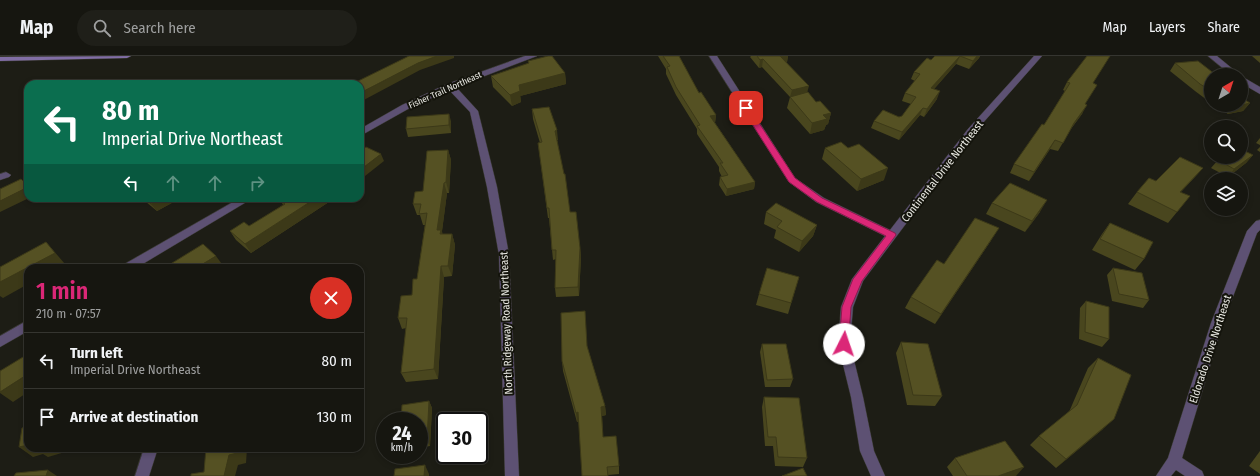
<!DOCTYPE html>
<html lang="en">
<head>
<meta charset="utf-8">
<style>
  body { margin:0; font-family:"Fira Sans Condensed",sans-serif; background:#1f1f19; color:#f1f3f6; height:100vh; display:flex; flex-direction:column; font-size:15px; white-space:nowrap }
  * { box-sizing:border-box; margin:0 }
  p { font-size:13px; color:#9e9f9f }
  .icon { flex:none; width:22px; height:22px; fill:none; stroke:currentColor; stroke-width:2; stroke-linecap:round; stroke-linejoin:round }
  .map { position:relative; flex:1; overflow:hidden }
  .panel { position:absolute; left:24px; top:208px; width:340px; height:188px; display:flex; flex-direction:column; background:#161610; border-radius:12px; box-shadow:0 2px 6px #0003,0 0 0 1px #353530 }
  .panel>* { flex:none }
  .top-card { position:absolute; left:24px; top:24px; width:340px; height:122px; border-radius:12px; box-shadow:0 2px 6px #0003,0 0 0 1px #353530; background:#0b6e4f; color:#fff; overflow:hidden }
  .needle { width:26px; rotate:39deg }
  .tools { position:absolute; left:1204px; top:12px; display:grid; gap:8px }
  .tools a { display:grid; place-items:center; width:44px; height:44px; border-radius:50%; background:#161610; box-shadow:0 2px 6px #0003,0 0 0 1px #353530; font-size:20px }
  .speed { position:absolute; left:376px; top:356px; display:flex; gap:8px; font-size:20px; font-weight:700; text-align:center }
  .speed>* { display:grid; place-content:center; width:52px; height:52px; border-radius:50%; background:#161610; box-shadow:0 2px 6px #0003,0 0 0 1px #353530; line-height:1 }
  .speed small { font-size:10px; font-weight:400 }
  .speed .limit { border:2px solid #111; border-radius:6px; background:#fff; color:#111 }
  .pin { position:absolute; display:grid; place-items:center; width:34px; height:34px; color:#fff; margin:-17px; border-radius:8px; box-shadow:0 2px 6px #0006 }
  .me { position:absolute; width:44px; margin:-22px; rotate:4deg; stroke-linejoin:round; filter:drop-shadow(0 0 3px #0008) }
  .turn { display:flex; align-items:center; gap:14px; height:84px; padding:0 12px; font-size:18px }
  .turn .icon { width:52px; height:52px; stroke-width:2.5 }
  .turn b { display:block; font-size:28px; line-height:34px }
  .lanes { display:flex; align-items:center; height:38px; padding:0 12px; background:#0003; justify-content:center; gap:20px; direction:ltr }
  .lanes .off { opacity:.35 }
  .round { display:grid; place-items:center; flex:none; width:42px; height:42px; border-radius:21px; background:#1f1f19 }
  .head { display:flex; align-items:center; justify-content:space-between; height:68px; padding:0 12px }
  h1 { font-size:24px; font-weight:600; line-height:30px; color:#db2777 }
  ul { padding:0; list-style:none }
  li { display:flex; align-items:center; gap:12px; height:56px; padding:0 12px; border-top:1px solid #353530 }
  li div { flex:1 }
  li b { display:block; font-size:15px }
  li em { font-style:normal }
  header { display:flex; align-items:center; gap:24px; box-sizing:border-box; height:56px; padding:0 20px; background:#161610; border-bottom:1px solid #353530 }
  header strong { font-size:19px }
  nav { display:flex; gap:22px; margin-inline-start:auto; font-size:14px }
  .search { width:280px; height:36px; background:#1f1f19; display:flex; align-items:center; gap:10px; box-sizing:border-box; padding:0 14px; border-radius:22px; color:#9e9f9f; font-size:15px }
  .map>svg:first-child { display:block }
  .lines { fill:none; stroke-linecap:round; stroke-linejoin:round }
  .minor-casing { stroke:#3a3a32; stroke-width:1 }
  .secondary-casing { stroke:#3a3a32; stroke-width:1 }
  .minor { fill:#5d5173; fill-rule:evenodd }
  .secondary { fill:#816ea5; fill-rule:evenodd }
  .wall { fill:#49461e }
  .shaded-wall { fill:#3c3918 }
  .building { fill:#555123; stroke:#3c3918 }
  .route { fill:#db2777; stroke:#8e194d }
  .labels { text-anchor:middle; stroke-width:4; stroke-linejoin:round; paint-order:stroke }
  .far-street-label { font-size:9px; fill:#e9e9e3; stroke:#14140c }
  .street-label { font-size:11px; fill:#e9e9e3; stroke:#14140c }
</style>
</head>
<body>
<header>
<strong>Map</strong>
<div class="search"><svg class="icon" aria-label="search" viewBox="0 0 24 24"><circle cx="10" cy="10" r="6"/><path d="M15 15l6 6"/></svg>Search here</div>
<nav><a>Map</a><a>Layers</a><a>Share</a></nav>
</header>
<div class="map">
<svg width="1260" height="420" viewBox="0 0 1260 420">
  <rect width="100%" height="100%" fill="#1d1d15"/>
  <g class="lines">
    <g class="minor-casing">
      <g id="minor">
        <polygon points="525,0 537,0 456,31 478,55 497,131 509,199 519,420 505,420 499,199 487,131 470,56 449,34 408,53 360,80 360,73 402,49 447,28"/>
        <polygon points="709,0 717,0 795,122 824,142 890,174 968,73 1034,0 1042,0 974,77 863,225 853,251 850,288 863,341 874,395 885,420 871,420 860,395 851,341 838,288 841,251 852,223 885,180 816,146 789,126"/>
        <polygon points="1208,0 1217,0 1240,19 1231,19"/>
        <polygon points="1241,20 1260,31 1260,38 1241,27"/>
        <polygon points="6,116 11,119 9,121 0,124 0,118"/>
        <polygon points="240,142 253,142 136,212 121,212 123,209"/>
        <polygon points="1260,164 1260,174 1257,177 1223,267 1182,402 1202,415 1204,420 1185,420 1176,414 1171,420 1156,420 1168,402 1211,267 1247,175 1256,165"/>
        <polygon points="28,264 28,275 0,291 0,280"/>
        <polygon points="144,392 158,392 149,420 135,420"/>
      </g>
    </g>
    <g class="secondary-casing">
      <polygon id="secondary" points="131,0 127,2 0,5 0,1"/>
    </g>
    <use href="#minor" class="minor"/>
    <use href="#secondary" class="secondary"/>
  </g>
  <g class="wall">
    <polygon points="658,0 679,0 699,37 716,59 715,67 755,126 754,133 726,140 719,129 720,121 722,121 719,115 719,111 697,78 697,73 676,39 666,18 666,13"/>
    <polygon points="751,0 788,0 787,6 786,6 807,36 816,46 831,57 828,68 826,69 824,74 810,78 787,52 790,41 762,11 759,12 750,1"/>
    <polygon points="935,0 980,0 979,2 969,13 956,8 934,33 937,43 924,61 920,59 899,84 871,72 874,65 899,61 902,60 911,48 902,45 905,37 915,25 911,23 914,16 931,4"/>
    <polygon points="1252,0 1260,0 1260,7"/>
    <polygon points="528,5 565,17 566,28 520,40 521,46 512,50 493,31 491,20 529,7"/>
    <polygon points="1175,7 1211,19 1211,47 1195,35 1170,15"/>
    <polygon points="1067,26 1093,27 1082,58 1071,73 1058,95 1050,93 1029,125 1010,117 1014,108 1044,69 1065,35 1063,34"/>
    <polygon points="1250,47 1243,55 1228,58 1214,49 1241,49"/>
    <polygon points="532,53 558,84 557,84 570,156 580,192 581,201 579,240 556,241 555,232 556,203 553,204 549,162 548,162 538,87 540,87 533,63"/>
    <polygon points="451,65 451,77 408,81 406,73"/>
    <polygon points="1260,82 1260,89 1256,87"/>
    <polygon points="1260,91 1260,96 1257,94"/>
    <polygon points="825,92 884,124 857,135 822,103"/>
    <polygon points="448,94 451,104 449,137 447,137 442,175 442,178 452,178 455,189 452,220 444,221 438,323 406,326 401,317 406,272 402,273 398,262 412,239 417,223 425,169 423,169 420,159 417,159 413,148 423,135"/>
    <polygon points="1253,99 1246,107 1228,121 1211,112 1218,104"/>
    <polygon points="1203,112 1193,123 1181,136 1177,156 1168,167 1128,148 1137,136 1156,125"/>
    <polygon points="143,142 181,142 157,155 146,146"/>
    <polygon points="287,142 335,142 251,197 236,184 230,175 249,170 283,149 281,145"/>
    <polygon points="992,147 1040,156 1025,176 986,158"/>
    <polygon points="766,156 817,169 813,180 799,196 774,182 776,174 764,168"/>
    <polygon points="1110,167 1144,203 1135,214 1092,194 1102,178"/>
    <polygon points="992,183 935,268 905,252 911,241 944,208"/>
    <polygon points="1113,212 1149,244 1143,252 1112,245 1107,219"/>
    <polygon points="799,221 788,258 756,249 759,238"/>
    <polygon points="1086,245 1109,283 1102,291 1079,283 1080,252"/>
    <polygon points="901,286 942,340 935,350 907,349 896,297"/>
    <polygon points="762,288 793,323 790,331 765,331 760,296"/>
    <polygon points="587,290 605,350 606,359 602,360 603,381 619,410 619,418 608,419 579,366 577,366 563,315 562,305"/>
    <polygon points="1098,302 1103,373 1056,412 1030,389 1039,380 1069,356 1088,312"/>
    <polygon points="764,341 807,402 803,411 775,410 773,390 765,390 762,351"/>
    <polygon points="429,345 432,352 430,390 419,392 419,365"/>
    <polygon points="1260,395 1260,418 1249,410"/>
    <polygon points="955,402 1016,420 953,420 947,411"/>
  </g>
  <g class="shaded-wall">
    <polygon points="437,0 454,0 454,2 420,14 360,46 360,37 418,7"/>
    <polygon points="780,0 788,0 787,6 779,8"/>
    <polygon points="960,0 956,8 928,40 931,32"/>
    <polygon points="977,0 980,0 979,2 969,13 973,5"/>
    <polygon points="763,3 762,11 759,12 760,4"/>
    <polygon points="565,17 566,28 520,40 519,29"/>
    <polygon points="809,30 807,37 790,41 792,34"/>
    <polygon points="520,35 521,46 512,50 510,39"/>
    <polygon points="940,35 937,43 924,61 927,53"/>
    <polygon points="1250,47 1243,55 1228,58 1234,51"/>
    <polygon points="1087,49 1082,58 1069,75 1074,67"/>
    <polygon points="923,52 920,59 899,84 902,76"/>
    <polygon points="831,57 828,68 826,69 824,74 810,78 812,67 823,59"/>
    <polygon points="449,58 451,65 451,77 449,69"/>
    <polygon points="716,59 715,67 710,60"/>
    <polygon points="557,74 558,84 556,84 555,75"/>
    <polygon points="1055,84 1050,93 1029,125 1034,116"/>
    <polygon points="448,94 451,104 449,137 446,126"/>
    <polygon points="381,98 384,105 360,124 360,114"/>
    <polygon points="1253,99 1246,107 1228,121 1234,113"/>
    <polygon points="888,112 884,124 857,135 861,123"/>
    <polygon points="1203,112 1193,123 1170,147 1180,136"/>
    <polygon points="755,126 754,133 726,140 727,133"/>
    <polygon points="444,127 447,137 442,175 444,184 437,174"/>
    <polygon points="28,131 28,142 29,142 0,156 0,145"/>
    <polygon points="162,142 181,142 157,155 151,148"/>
    <polygon points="316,142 335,142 251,197 245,188"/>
    <polygon points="1047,144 1040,156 1025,176 1032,165"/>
    <polygon points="817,169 813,180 799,196 802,185"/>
    <polygon points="999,172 992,183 935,268 941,258"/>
    <polygon points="452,178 455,189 452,220 448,210"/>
    <polygon points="46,186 65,208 58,212 28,212 28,228 3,242 0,240 0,226"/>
    <polygon points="580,192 581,201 579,240 578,231"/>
    <polygon points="216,200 224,211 222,212 196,212"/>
    <polygon points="441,210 444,221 438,323 434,313"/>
    <polygon points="28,318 28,336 13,346 0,337 0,336"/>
    <polygon points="429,345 432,352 430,390 427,384"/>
    <polygon points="605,350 606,359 602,360 601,351"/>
    <polygon points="578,356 579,366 577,366 576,357"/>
    <polygon points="1114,363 1103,373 1056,412 1066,403"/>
    <polygon points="28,389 28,392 79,392 48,401 43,398 33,401 19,391"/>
    <polygon points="237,392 247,392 246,407 238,409 235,420 224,420 229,399"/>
    <polygon points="425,409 429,418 429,420 424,420"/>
    <polygon points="1024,411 1016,420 998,420"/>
    <polygon points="48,414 57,420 46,420"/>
  </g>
  <g class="building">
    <polygon points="409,0 437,0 418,7 360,37 360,28 352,28"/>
    <polygon points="548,0 552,0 565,17 519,29 520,35 510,39 491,20 529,7 528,5"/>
    <polygon points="663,0 679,0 699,37 701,36 716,59 710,60 755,126 727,133 720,121 728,119 720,107 723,107 697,70 700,69 676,31 667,11 670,10"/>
    <polygon points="757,0 780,0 809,30 792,34 763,3 760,4"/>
    <polygon points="935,0 977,0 973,5 960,0 931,32 940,35 927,53 923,52 902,76 874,65 883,54 899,61 902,60 916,41 905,37 920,18 914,16 927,2 931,4"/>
    <polygon points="1087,0 1110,0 1093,27 1097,29 1085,48 1087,49 1074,67 1063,87 1055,84 1034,116 1014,108 1042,68 1044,69 1070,27 1067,26"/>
    <polygon points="1198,5 1216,19 1211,19 1211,35 1200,28 1175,7"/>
    <polygon points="808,36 816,46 820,45 831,57 823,59 827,63 812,67 790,41"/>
    <polygon points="1241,41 1250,47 1234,51 1232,49 1241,49"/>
    <polygon points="549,51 557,74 555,75 564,118 565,118 570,156 576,156 580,192 578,231 555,232 556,194 552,194 549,152 547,152 538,87 542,86 532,53"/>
    <polygon points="449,58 449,69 406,73 407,61"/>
    <polygon points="841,86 848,92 859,88 888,112 861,123 825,92"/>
    <polygon points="366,91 381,98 360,114 360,95"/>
    <polygon points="1241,93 1253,99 1234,113 1218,104 1222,101 1241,101"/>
    <polygon points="448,94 446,126 444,127 437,174 441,174 440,178 452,178 448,210 441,210 434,313 401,317 407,262 398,262 401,240 412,239 413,223 417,223 427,157 419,158 421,148 413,148 415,136 423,135 427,95"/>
    <polygon points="1180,101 1203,112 1180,136 1190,140 1177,156 1137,136 1149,122 1156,125"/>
    <polygon points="21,123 28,130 28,131 0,145 0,133"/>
    <polygon points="1010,127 1047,144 1032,165 992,147"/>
    <polygon points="145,142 162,142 151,148"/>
    <polygon points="287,142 316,142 245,188 230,175 244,166 249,170 285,148 281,145"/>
    <polygon points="776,147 817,169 802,185 777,171 782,165 766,156"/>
    <polygon points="975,162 999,172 941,258 911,241 937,204 944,208"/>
    <polygon points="1110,167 1153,186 1144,203 1100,183"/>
    <polygon points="46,186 55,197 0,226 0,211"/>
    <polygon points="203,188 216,200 196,212 164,212"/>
    <polygon points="767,212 799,221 791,247 759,238"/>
    <polygon points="1113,212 1142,217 1149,244 1119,238"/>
    <polygon points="1086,245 1109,251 1109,283 1085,276"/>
    <polygon points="585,255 587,290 605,350 601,351 603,381 616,380 619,410 607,411 608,420 582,420 578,356 576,357 562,305 561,257"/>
    <polygon points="901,286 928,288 942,340 913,339"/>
    <polygon points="762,288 786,288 793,323 767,324"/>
    <polygon points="28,298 28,318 0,336 0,315"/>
    <polygon points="1098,302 1131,319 1114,363 1066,403 1039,380 1077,349"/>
    <polygon points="764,341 799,342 807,402 778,401 776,381 768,381"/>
    <polygon points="429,345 427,384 419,385 419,365 401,365 402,349"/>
    <polygon points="28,370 28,389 19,391 22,372"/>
    <polygon points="1005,385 1024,411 998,420 967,420 955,402"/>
    <polygon points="206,392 237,392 237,397 229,399 224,420 191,420 191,418 204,416"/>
    <polygon points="425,409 424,420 394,420 395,413"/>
    <polygon points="803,412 807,420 782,420"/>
    <polygon points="48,414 46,420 14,420 16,417"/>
  </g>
  <polygon class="route" points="743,50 748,50 795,122 822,142 895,177 896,179 862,225 851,251 848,291 844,293 839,288 842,251 853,223 886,180 817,146 789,126 742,52"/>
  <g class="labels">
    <g class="far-street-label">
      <text transform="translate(445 34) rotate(-24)" y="3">Fisher Trail Northeast</text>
    </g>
    <g class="street-label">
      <text transform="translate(942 115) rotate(-52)" y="4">Continental Drive Northeast</text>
      <text transform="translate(506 267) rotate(-92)" y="4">North Ridgeway Road Northeast</text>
      <text transform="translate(1210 293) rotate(-72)" y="4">Eldorado Drive Northeast</text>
    </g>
  </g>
</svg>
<div class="tools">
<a><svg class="needle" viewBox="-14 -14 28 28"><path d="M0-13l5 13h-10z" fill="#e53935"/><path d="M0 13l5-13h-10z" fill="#9e9f9f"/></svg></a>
<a><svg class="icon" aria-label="search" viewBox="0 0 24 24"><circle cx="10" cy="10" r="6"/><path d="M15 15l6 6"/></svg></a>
<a><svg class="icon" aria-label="layers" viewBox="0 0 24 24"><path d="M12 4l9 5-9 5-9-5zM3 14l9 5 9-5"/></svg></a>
</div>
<div class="speed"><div>24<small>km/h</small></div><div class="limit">30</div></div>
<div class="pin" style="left:746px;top:52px;background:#d93025"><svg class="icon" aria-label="arrive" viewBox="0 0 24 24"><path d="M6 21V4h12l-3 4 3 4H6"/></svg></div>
<svg class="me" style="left:844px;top:288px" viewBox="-20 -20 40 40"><circle r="19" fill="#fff"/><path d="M0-13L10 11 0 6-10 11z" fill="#db2777"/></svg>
<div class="top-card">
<div class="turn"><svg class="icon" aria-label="left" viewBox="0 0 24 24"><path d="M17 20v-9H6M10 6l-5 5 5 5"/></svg><div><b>80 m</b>Imperial Drive Northeast</div></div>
<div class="lanes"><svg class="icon" aria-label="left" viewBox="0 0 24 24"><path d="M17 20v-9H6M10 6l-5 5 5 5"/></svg><svg class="icon off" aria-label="ahead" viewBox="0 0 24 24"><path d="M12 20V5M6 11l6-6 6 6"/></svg><svg class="icon off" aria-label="ahead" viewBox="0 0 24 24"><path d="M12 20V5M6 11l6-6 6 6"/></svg><svg class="icon off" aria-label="right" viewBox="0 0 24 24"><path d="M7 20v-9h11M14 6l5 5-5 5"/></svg></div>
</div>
<section class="panel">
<div class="head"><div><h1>1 min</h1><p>210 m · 07:57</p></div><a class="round" style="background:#d93025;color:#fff"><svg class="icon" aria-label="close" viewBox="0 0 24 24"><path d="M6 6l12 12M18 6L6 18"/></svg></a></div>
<ul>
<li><svg class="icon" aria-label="left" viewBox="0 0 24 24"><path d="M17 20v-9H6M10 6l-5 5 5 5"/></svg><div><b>Turn left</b><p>Imperial Drive Northeast</p></div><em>80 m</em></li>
<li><svg class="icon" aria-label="arrive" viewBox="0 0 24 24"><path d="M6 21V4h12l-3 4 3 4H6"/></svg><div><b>Arrive at destination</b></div><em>130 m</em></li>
</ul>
</section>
</div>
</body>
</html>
